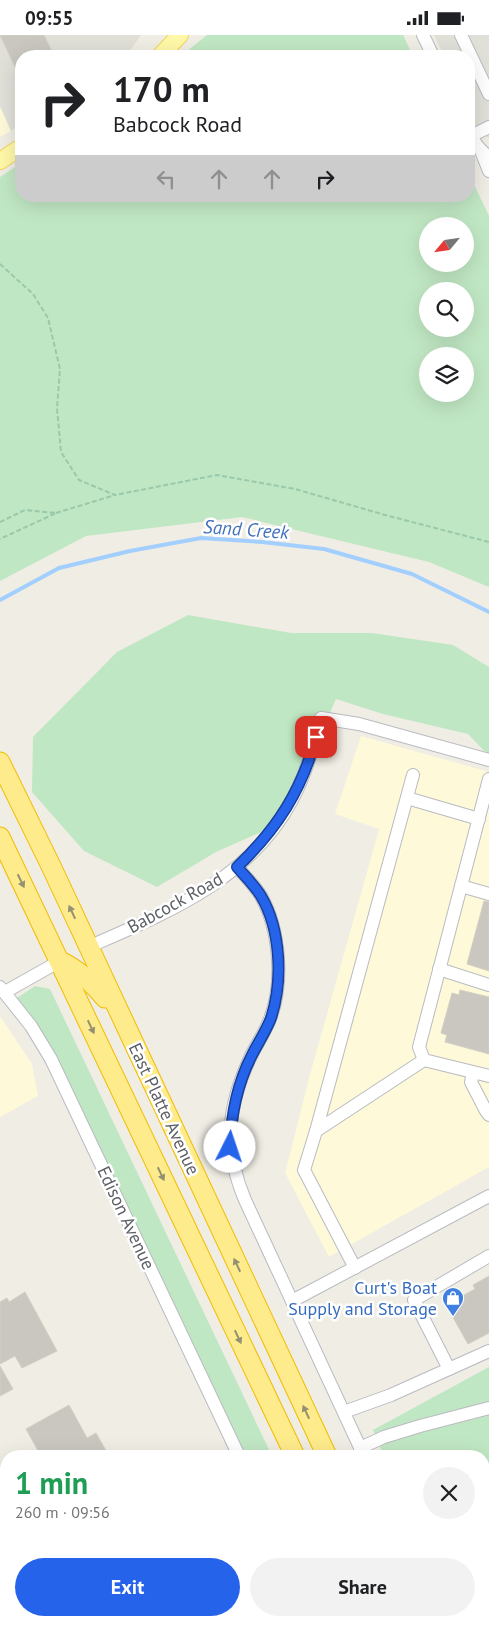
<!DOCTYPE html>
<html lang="en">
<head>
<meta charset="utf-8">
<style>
  body { margin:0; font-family:"PT Sans",sans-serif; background:#f2f2f2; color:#202124; height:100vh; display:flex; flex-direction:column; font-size:19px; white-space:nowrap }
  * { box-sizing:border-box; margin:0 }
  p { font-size:16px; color:#757577 }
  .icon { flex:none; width:28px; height:28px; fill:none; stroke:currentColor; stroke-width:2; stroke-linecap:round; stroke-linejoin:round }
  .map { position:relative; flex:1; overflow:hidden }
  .side { position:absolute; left:0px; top:1415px; width:490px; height:176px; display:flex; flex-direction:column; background:#fff; border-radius:20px 20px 0 0; box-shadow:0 5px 20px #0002 }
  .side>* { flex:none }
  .hud { position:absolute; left:15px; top:15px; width:460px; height:152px; border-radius:20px; box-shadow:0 5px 20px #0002; background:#fff; color:#202124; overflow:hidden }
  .needle { width:32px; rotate:241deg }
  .controls { position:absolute; left:419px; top:182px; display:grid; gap:10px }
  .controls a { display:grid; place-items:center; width:55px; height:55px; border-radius:50%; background:#fff; box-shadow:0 5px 20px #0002; font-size:25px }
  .pin { position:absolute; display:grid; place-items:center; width:42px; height:42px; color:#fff; margin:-21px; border-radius:10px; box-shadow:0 2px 8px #0006 }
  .me { position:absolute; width:55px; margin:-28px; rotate:4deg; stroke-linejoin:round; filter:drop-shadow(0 0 4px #0008) }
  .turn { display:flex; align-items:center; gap:18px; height:105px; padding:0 15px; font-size:22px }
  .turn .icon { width:65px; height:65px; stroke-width:2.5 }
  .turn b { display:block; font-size:35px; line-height:42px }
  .lanes { display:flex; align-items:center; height:48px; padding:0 15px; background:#0003; justify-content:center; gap:25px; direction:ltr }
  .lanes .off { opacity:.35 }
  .round { display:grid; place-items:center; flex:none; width:52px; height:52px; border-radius:26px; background:#f2f2f2 }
  .headline { display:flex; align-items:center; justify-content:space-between; height:85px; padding:0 15px }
  h1 { font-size:30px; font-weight:800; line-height:38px; color:#1e9e55 }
  .cta { display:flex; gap:10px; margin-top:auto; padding:10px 15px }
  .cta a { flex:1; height:58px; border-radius:30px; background:#2563eb; color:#fff; font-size:20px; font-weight:800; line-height:58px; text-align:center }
  .cta a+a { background:#f2f2f2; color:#202124 }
  .status { display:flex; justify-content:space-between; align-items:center; height:35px; padding:0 25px; background:#fff; direction:ltr }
  .status svg { height:14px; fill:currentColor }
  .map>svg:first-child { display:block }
  .commercial { fill:#fef9d9 }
  .industrial { fill:#e0dfd8 }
  .green { fill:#c0e7c3; fill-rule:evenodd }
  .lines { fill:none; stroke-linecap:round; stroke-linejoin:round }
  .stream { stroke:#a3cfff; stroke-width:4 }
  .building { fill:#cac7c1; stroke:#d3cfc2 }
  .minor-casing { stroke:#b9bbc0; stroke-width:14 }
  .major-casing { stroke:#f3d558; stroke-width:18 }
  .highway-casing { stroke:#f2bc00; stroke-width:21 }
  .path { stroke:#99c8aa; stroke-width:2; stroke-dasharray:5 2.5; stroke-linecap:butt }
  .minor { stroke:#fff; stroke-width:12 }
  .major { stroke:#fff8a8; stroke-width:16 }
  .highway { stroke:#feeb8b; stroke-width:19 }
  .oneway { fill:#959072 }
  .route-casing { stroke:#184099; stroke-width:12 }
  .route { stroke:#2563eb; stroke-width:9 }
  .labels { text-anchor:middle; stroke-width:5; stroke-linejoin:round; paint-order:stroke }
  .street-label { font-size:18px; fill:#5c5f65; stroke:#fff }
  .shop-label { font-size:18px; fill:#366cbe; stroke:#fff; text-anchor:end }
  .water-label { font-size:19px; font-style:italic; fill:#4172bc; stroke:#fff }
</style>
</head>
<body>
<div class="status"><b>09:55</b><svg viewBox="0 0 49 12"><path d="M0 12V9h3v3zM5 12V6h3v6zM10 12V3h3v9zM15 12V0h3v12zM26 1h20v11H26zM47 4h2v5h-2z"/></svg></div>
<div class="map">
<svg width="489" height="1591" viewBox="0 0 489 1591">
  <rect width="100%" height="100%" fill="#efede4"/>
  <g class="commercial">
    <polygon points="0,71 11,96 0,102"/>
    <polygon points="361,701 489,737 489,1132 329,1222 285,1138 309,1043 379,794 335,779"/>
    <polygon points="0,981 32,1029 38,1061 0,1082"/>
  </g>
  <g class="industrial">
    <polygon points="0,0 141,0 131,14 121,21 21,21 21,89 11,96 0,71"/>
    <polygon points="434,0 489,0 489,103 480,99 469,76 469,21 444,21"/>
  </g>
  <g class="green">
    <polygon points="207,0 403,0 413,21 181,21"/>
    <path d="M21,128V161H469V139L489,181V552L429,527L242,482L86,501L0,546V142ZM465,191V229H428V191ZM428,256H465V294H428ZM465,321V359H428V321Z"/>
    <polygon points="188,580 291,598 372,598 453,610 489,632 489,721 468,699 383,679 336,664 311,721 275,791 216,817 157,852 84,816 32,757 33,702 117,617"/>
    <polygon points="35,951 50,954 272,1421 242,1421 132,1195 50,1009 17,963"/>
    <polygon points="489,1332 489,1591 455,1591 452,1585 484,1585 484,1421 384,1421 373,1395"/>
  </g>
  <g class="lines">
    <g class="stream">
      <polyline points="0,565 59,533 130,516 201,503 262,507 324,514 412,539 489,577"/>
      <polyline points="349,1585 353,1591"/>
      <polyline points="237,1591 248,1585"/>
    </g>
  </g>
  <g class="building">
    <polygon points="0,0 44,0 54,21 21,21 21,45"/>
    <polygon points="484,866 489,867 489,936 467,929"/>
    <polygon points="460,955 489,962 489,1019 445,1007 447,1000 441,998 452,958 459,960"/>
    <polygon points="489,1241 489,1298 468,1309 446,1270 475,1254 473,1250"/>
    <polygon points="25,1257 57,1316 22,1333 15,1321 0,1329 0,1267 7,1263 9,1267"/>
    <polygon points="0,1331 13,1354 0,1361"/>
    <polygon points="69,1370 87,1403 96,1398 109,1421 41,1421 26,1394"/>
  </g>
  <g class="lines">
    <g class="minor-casing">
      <g id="minor">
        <polyline points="423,0 433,21"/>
        <polyline points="461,0 489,59"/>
        <path d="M469,97C474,108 479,115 489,122"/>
        <polyline points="471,101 489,92"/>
        <polyline points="481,116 489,136"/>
        <polyline points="413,740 316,1096 424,1025"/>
        <polyline points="489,744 419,1012 424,1025 489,1041"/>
        <polyline points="407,763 479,784"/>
        <path d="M237,832C245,841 255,851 261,861C280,895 284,948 270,984C265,997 257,1009 251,1021C227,1072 223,1113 245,1165L364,1421"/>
        <polyline points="461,851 489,859"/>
        <path d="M88,912C166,878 250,845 292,765C306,739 314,711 321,683L359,689L489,725"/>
        <polyline points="439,934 489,950"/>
        <polyline points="0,952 31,991 51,1024 239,1421"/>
        <polyline points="5,957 60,926"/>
        <polyline points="473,1038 471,1047 486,1076 489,1080"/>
        <polyline points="316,1096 304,1135 355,1233"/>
        <polyline points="292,1266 489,1161"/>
        <polyline points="449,1334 414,1265 489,1221"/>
        <polyline points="344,1377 391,1360 489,1316"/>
        <polyline points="360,1413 384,1402 420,1391 489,1373"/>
        <polyline points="317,1585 319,1591"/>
        <polyline points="442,1585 445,1591"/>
      </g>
    </g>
    <g class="major-casing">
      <g id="major">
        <polyline points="160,21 180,0"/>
        <polyline points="0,126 21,112"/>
      </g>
    </g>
    <g class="highway-casing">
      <g id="highway">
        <polyline points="0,727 51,831 327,1421"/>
        <polyline points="0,802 295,1421"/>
        <path d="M60,926C79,935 91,947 105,963"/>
        <polyline points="373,1585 376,1591"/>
        <polyline points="405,1585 408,1591"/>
      </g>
    </g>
    <g class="path">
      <polyline points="0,229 33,259 48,283 60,334 57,373 61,417 79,445 115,460 217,440 295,454 385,480 489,507"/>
      <polyline points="56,478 115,460"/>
      <polyline points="0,487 25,475 56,478 0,504"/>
    </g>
    <use href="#minor" class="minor"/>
    <use href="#major" class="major"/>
    <use href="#highway" class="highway"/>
  </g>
  <defs><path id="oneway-solid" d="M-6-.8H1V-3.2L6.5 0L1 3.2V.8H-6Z" transform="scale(1.25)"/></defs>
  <g class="oneway">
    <use href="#oneway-solid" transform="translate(21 846) rotate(64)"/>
    <use href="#oneway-solid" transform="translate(72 877) rotate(-115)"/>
    <use href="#oneway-solid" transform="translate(91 992) rotate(65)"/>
    <use href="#oneway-solid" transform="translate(161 1139) rotate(65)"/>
    <use href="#oneway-solid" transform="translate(237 1230) rotate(-115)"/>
    <use href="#oneway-solid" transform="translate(238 1302) rotate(65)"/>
    <use href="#oneway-solid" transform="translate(306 1377) rotate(-115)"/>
  </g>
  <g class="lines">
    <g class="route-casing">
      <path id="route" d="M230,1112C231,1080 237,1049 252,1020C258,1008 266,996 271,983C283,946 281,895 261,861C255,851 245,841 237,832C277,794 302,755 316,702"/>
    </g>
    <use href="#route" class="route"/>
  </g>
  <defs>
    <g id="shop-pin" transform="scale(1.125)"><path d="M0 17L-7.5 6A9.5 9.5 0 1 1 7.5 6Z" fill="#3f7fe0" stroke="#fff"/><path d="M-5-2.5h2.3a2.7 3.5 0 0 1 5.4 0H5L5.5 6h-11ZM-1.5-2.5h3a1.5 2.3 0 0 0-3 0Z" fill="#fff"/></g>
  </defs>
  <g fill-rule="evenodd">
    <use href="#shop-pin" x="453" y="1263"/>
  </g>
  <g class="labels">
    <g class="street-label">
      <text transform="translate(175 868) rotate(-29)" y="6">Babcock Road</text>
      <text transform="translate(164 1074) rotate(65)" y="6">East Platte Avenue</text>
      <text transform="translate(126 1183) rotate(65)" y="6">Edison Avenue</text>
    </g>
    <g class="shop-label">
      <text x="437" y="1259">Curt's Boat<tspan x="437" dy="21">Supply and Storage</tspan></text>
    </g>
    <g class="water-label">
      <text transform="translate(246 494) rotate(4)" y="7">Sand Creek</text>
    </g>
  </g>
</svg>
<div class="controls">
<a><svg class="needle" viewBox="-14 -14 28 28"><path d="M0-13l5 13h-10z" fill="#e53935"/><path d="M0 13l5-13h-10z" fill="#757577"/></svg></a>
<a><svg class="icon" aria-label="search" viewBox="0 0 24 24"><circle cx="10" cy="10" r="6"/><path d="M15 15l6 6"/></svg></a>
<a><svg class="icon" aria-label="layers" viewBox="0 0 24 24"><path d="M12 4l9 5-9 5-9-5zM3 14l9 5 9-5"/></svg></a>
</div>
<div class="pin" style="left:316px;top:702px;background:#d93025"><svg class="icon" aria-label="arrive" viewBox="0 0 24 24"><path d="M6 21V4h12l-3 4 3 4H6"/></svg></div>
<svg class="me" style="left:230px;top:1112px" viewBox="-20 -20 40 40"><circle r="19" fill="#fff"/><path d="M0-13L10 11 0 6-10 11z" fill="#2563eb"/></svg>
<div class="hud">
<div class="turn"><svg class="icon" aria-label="right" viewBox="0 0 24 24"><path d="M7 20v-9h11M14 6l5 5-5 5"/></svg><div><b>170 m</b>Babcock Road</div></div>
<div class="lanes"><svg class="icon off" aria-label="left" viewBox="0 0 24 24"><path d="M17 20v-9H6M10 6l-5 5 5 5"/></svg><svg class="icon off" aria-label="ahead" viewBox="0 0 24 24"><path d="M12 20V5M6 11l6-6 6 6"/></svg><svg class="icon off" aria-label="ahead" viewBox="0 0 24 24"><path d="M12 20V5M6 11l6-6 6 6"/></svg><svg class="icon" aria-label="right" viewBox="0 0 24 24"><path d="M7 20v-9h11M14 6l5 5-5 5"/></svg></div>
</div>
<section class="side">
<div class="headline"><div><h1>1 min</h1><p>260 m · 09:56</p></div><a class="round"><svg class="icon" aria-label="close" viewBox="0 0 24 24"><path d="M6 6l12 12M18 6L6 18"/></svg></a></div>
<div class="cta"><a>Exit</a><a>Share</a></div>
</section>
</div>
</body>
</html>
